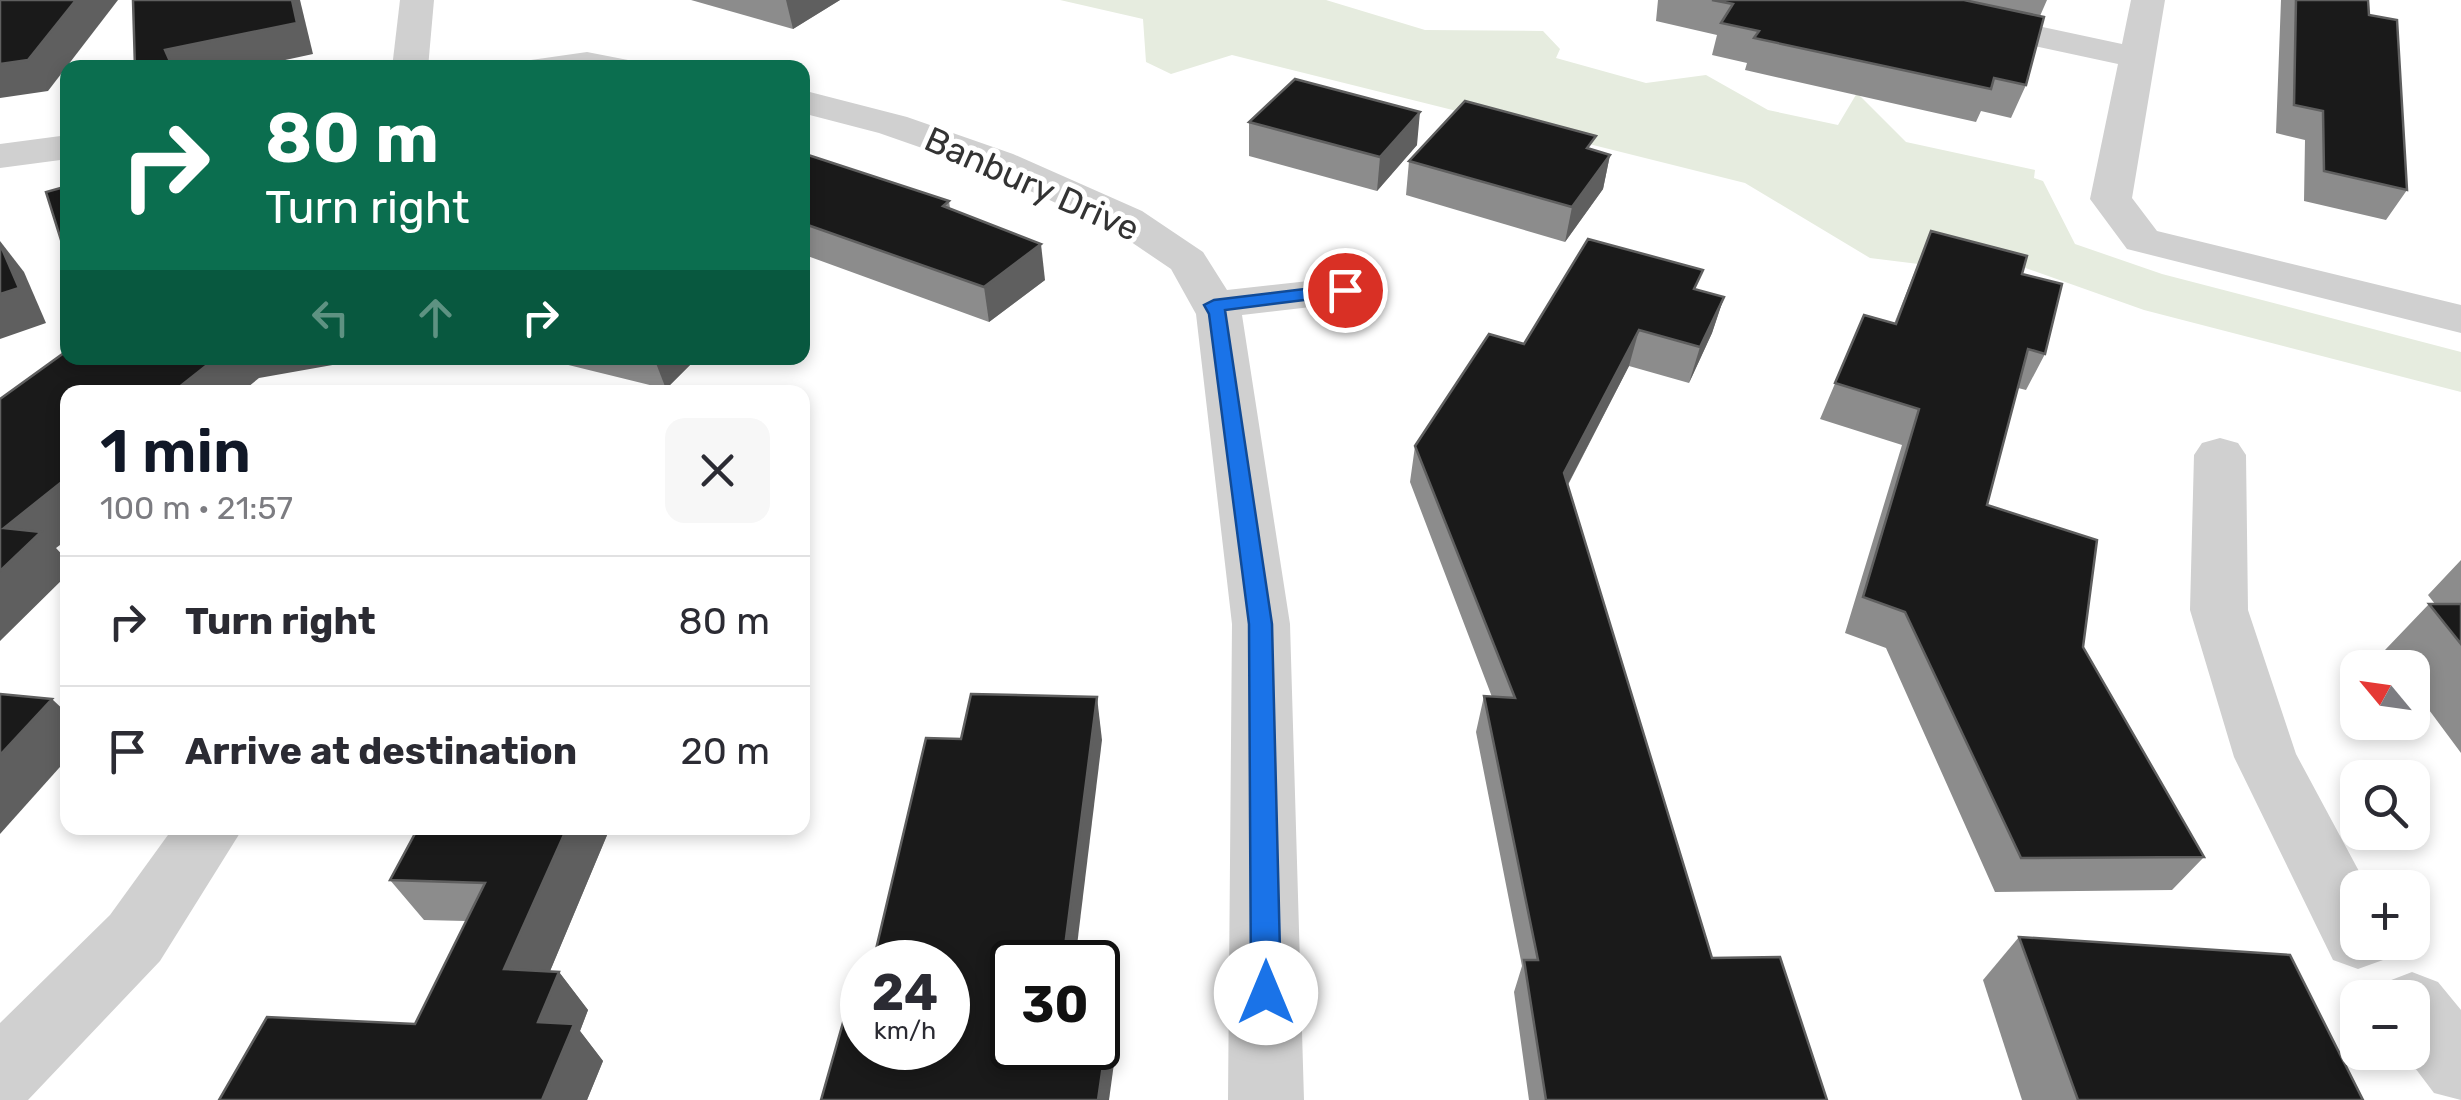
<!DOCTYPE html>
<html lang="en">
<head>
<meta charset="utf-8">
<style>
  body { margin:0; font-family:Rubik,sans-serif; background:#f7f7f7; color:#2b2b33; height:100vh; display:flex; flex-direction:column; font-size:38px; white-space:nowrap }
  * { box-sizing:border-box; margin:0 }
  p { font-size:32px; color:#7c7c81 }
  .icon { flex:none; width:55px; height:55px; fill:none; stroke:currentColor; stroke-width:2; stroke-linecap:round; stroke-linejoin:round }
  .map { position:relative; flex:1; overflow:hidden }
  .details { position:absolute; left:60px; top:385px; width:750px; height:450px; display:flex; flex-direction:column; background:#fff; border-radius:20px; box-shadow:0 5px 15px #0003 }
  .details>* { flex:none }
  .top-card { position:absolute; left:60px; top:60px; width:750px; height:305px; border-radius:20px; box-shadow:0 5px 15px #0003; background:#0b6e4f; color:#fff; overflow:hidden }
  .needle { width:65px; rotate:299deg }
  .controls { position:absolute; left:2340px; top:650px; display:grid; gap:20px }
  .controls a { display:grid; place-items:center; width:90px; height:90px; border-radius:20px; background:#fff; box-shadow:0 5px 15px #0003; font-size:50px }
  .speed { position:absolute; left:840px; top:940px; display:flex; gap:20px; font-size:50px; font-weight:700; text-align:center }
  .speed>* { display:grid; place-content:center; width:130px; height:130px; border-radius:50%; background:#fff; box-shadow:0 5px 15px #0003; line-height:1 }
  .speed small { font-size:25px; font-weight:400 }
  .speed .limit { border:5px solid #111; border-radius:15px; background:#fff; color:#111 }
  .pin { position:absolute; display:grid; place-items:center; width:85px; height:85px; color:#fff; margin:-42px; border:5px solid #fff; border-radius:50%; box-shadow:0 2px 10px #0007 }
  .me { position:absolute; width:110px; margin:-55px; rotate:0deg; stroke-linejoin:round; filter:drop-shadow(0 0 8px #0008) }
  .turn { display:flex; align-items:center; gap:35px; height:210px; padding:0 40px; font-size:45px }
  .turn .icon { width:130px; height:130px; stroke-width:2.5 }
  .turn b { display:block; font-size:70px; line-height:85px }
  .lanes { display:flex; align-items:center; height:95px; padding:0 40px; background:#0003; justify-content:center; gap:50px; direction:ltr }
  .lanes .off { opacity:.35 }
  .round { display:grid; place-items:center; flex:none; width:105px; height:105px; border-radius:20px; background:#f7f7f7 }
  .summary { display:flex; align-items:center; justify-content:space-between; height:170px; padding:0 40px }
  h1 { font-size:60px; font-weight:600; line-height:75px; color:#111827 }
  ul { padding:0; list-style:none }
  li { display:flex; align-items:center; gap:30px; height:130px; padding:0 40px; border-top:2px solid #e1e1e2 }
  li div { flex:1 }
  li b { display:block; font-size:38px }
  li em { font-style:normal }
  .map>svg:first-child { display:block }
  .green { fill:#e6ecdf }
  .lines { fill:none; stroke-linecap:round; stroke-linejoin:round }
  .minor { fill:#d0d0d0; fill-rule:evenodd }
  .wall { fill:#8c8c8c }
  .shaded-wall { fill:#5f5f5f }
  .building { fill:#1a1a1a; stroke:#5f5f5f; stroke-width:2.5 }
  .route { fill:#1a73e8; stroke:#114b97; stroke-width:2.5 }
  .labels { text-anchor:middle; stroke-width:10; stroke-linejoin:round; paint-order:stroke }
  .street-label { font-size:35px; fill:#333; stroke:#fff }
</style>
</head>
<body>
<div class="map">
<svg width="2461" height="1100" viewBox="0 0 2461 1100">
  <rect width="100%" height="100%" fill="#fff"/>
  <polygon class="green" points="1060,0 1326,0 1425,30 1543,31 1560,49 1556,58 1646,83 1706,75 1768,110 1838,125 1857,93 1906,142 2035,170 2034,178 2043,181 2075,244 2162,274 2461,352 2461,392 2144,310 1983,253 1959,269 1870,258 1745,183 1232,55 1171,74 1146,62 1143,19"/>
  <g class="lines">
    <g class="minor">
      <polygon points="400,0 434,0 428,68 392,68"/>
      <polygon points="1851,0 1915,0 2122,44 2131,0 2165,0 2132,198 2157,231 2461,305 2461,333 2127,249 2090,199 2118,64 1868,10 1856,7"/>
      <polygon points="587,52 628,60 633,68 526,68 531,60"/>
      <polygon points="802,90 907,117 1013,154 1142,211 1203,252 1227,290 1345,277 1361,280 1367,290 1361,300 1345,303 1242,315 1290,624 1304,1100 1228,1100 1232,624 1196,314 1171,269 1112,229 985,170 879,133 802,113"/>
      <polygon points="68,135 68,159 0,168 0,144"/>
      <polygon points="2220,438 2238,443 2246,455 2248,610 2296,754 2368,888 2358,888 2358,942 2391,942 2383,960 2358,969 2333,960 2234,757 2190,610 2194,455 2202,443"/>
      <polygon points="173,828 243,828 160,961 28,1100 0,1100 0,1023 110,915"/>
      <polygon points="2412,972 2438,982 2461,1010 2461,1100 2434,1093 2403,1052 2412,1052 2412,998 2380,998 2386,982"/>
    </g>
  </g>
  <g class="wall">
    <polygon points="691,0 840,0 793,29"/>
    <polygon points="1658,0 2047,0 2040,16 2026,85 2011,118 1981,111 1976,122 1745,70 1747,63 1712,55 1717,35 1656,21"/>
    <polygon points="2281,0 2368,0 2369,15 2407,190 2386,220 2304,201 2305,140 2276,133"/>
    <polygon points="1249,122 1417,145 1377,191 1249,156"/>
    <polygon points="802,153 949,201 950,208 1045,280 989,322 802,254"/>
    <polygon points="1610,155 1603,189 1565,242 1406,195 1409,161"/>
    <polygon points="1931,231 2022,274 2045,354 2026,390 2018,388 1987,505 2083,647 2204,857 2172,890 1995,892 1886,648 1845,633 1902,445 1820,419 1864,315 1894,324"/>
    <polygon points="1697,290 1724,297 1712,333 1689,383 1629,366 1568,485 1712,958 1827,1100 1529,1100 1514,992 1522,966 1476,732 1484,696 1492,697 1410,482 1415,446 1524,344"/>
    <polygon points="540,358 697,358 666,389"/>
    <polygon points="2461,560 2461,753 2412,687 2412,668 2398,668 2385,650 2429,604 2435,604 2428,595"/>
    <polygon points="418,828 610,828 550,971 559,972 588,1010 580,1031 603,1061 587,1100 219,1100 415,1024 466,921 424,920 390,880"/>
    <polygon points="2019,937 2363,1100 2022,1100 1983,980"/>
  </g>
  <g class="shaded-wall">
    <polygon points="76,0 118,0 48,91 0,98 0,64"/>
    <polygon points="292,0 300,0 313,54 248,68 173,68 165,50"/>
    <polygon points="786,0 840,0 793,29"/>
    <polygon points="1420,112 1417,145 1377,191 1380,157"/>
    <polygon points="1610,155 1603,189 1565,242 1572,207"/>
    <polygon points="0,241 24,272 46,323 0,339"/>
    <polygon points="1041,244 1045,280 989,322 984,287"/>
    <polygon points="1724,297 1712,333 1689,383 1700,347"/>
    <polygon points="1639,330 1629,366 1555,509 1564,473"/>
    <polygon points="216,358 372,358 259,378 242,392 173,392"/>
    <polygon points="654,358 697,358 666,389"/>
    <polygon points="68,477 68,539 56,548 68,561 68,574 0,641 0,571 4,528"/>
    <polygon points="1097,697 1102,740 1075,962 1063,962"/>
    <polygon points="52,699 68,714 68,758 0,834 0,755"/>
    <polygon points="567,828 610,828 535,1007 504,969"/>
    <polygon points="559,972 588,1010 580,1031 603,1061 587,1100 542,1100 538,1022"/>
    <polygon points="1113,996 1118,1034 1109,1100 1098,1100"/>
  </g>
  <g class="building">
    <polygon points="0,0 76,0 28,60 0,64"/>
    <polygon points="133,0 292,0 297,23 165,50 173,68 135,68"/>
    <polygon points="1712,0 1964,0 2044,17 2026,85 1994,78 1991,89 1754,38 1759,31 1721,23 1733,4"/>
    <polygon points="2296,0 2368,0 2369,15 2397,20 2407,190 2324,171 2323,111 2294,105"/>
    <polygon points="1295,79 1420,112 1380,157 1249,122"/>
    <polygon points="1465,101 1596,136 1587,148 1610,155 1572,207 1409,161"/>
    <polygon points="802,153 949,201 943,206 1041,244 984,287 802,223"/>
    <polygon points="68,186 68,242 62,243 46,192"/>
    <polygon points="1931,231 2027,256 2022,274 2062,284 2045,354 2028,349 1987,505 2097,540 2083,647 2204,857 2021,858 1905,612 1863,597 1919,409 1835,383 1864,315 1896,324"/>
    <polygon points="1588,239 1703,270 1694,289 1724,297 1700,347 1639,330 1564,473 1712,958 1780,957 1827,1100 1546,1100 1524,960 1538,960 1484,696 1515,698 1415,446 1489,334 1524,344"/>
    <polygon points="0,244 19,288 0,294"/>
    <polygon points="68,350 68,358 138,358 170,363 172,358 216,358 173,392 68,392 68,477 4,528 41,532 0,571 0,399"/>
    <polygon points="2429,604 2461,604 2461,644"/>
    <polygon points="0,694 52,699 0,755"/>
    <polygon points="971,694 1097,697 1063,962 1012,962 1012,1048 1098,1048 1098,995 1113,996 1098,1100 821,1100 856,977 862,978 862,1048 948,1048 948,962 873,962 926,738 961,739"/>
    <polygon points="418,828 567,828 504,969 559,972 538,1022 574,1024 542,1100 219,1100 267,1017 415,1024 485,883 390,880"/>
    <polygon points="2019,937 2290,955 2363,1100 2078,1100"/>
  </g>
  <polygon class="route" points="1345,284 1355,290 1352,294 1225,310 1272,624 1281,993 1276,1003 1266,1007 1255,1003 1251,993 1249,624 1209,314 1204,305 1214,300"/>
  <g class="labels">
    <g class="street-label">
      <text transform="translate(1032 184) rotate(24)" y="12">Banbury Drive</text>
    </g>
  </g>
</svg>
<div class="controls">
<a><svg class="needle" viewBox="-14 -14 28 28"><path d="M0-13l5 13h-10z" fill="#e53935"/><path d="M0 13l5-13h-10z" fill="#7c7c81"/></svg></a>
<a><svg class="icon" aria-label="search" viewBox="0 0 24 24"><circle cx="10" cy="10" r="6"/><path d="M15 15l6 6"/></svg></a>
<a>+</a>
<a>−</a>
</div>
<div class="speed"><div>24<small>km/h</small></div><div class="limit">30</div></div>
<div class="pin" style="left:1345px;top:290px;background:#d93025"><svg class="icon" aria-label="arrive" viewBox="0 0 24 24"><path d="M6 21V4h12l-3 4 3 4H6"/></svg></div>
<svg class="me" style="left:1266px;top:993px" viewBox="-20 -20 40 40"><circle r="19" fill="#fff"/><path d="M0-13L10 11 0 6-10 11z" fill="#1a73e8"/></svg>
<div class="top-card">
<div class="turn"><svg class="icon" aria-label="right" viewBox="0 0 24 24"><path d="M7 20v-9h11M14 6l5 5-5 5"/></svg><div><b>80 m</b>Turn right</div></div>
<div class="lanes"><svg class="icon off" aria-label="left" viewBox="0 0 24 24"><path d="M17 20v-9H6M10 6l-5 5 5 5"/></svg><svg class="icon off" aria-label="ahead" viewBox="0 0 24 24"><path d="M12 20V5M6 11l6-6 6 6"/></svg><svg class="icon" aria-label="right" viewBox="0 0 24 24"><path d="M7 20v-9h11M14 6l5 5-5 5"/></svg></div>
</div>
<section class="details">
<div class="summary"><div><h1>1 min</h1><p>100 m · 21:57</p></div><a class="round"><svg class="icon" aria-label="close" viewBox="0 0 24 24"><path d="M6 6l12 12M18 6L6 18"/></svg></a></div>
<ul>
<li><svg class="icon" aria-label="right" viewBox="0 0 24 24"><path d="M7 20v-9h11M14 6l5 5-5 5"/></svg><div><b>Turn right</b></div><em>80 m</em></li>
<li><svg class="icon" aria-label="arrive" viewBox="0 0 24 24"><path d="M6 21V4h12l-3 4 3 4H6"/></svg><div><b>Arrive at destination</b></div><em>20 m</em></li>
</ul>
</section>
</div>
</body>
</html>
